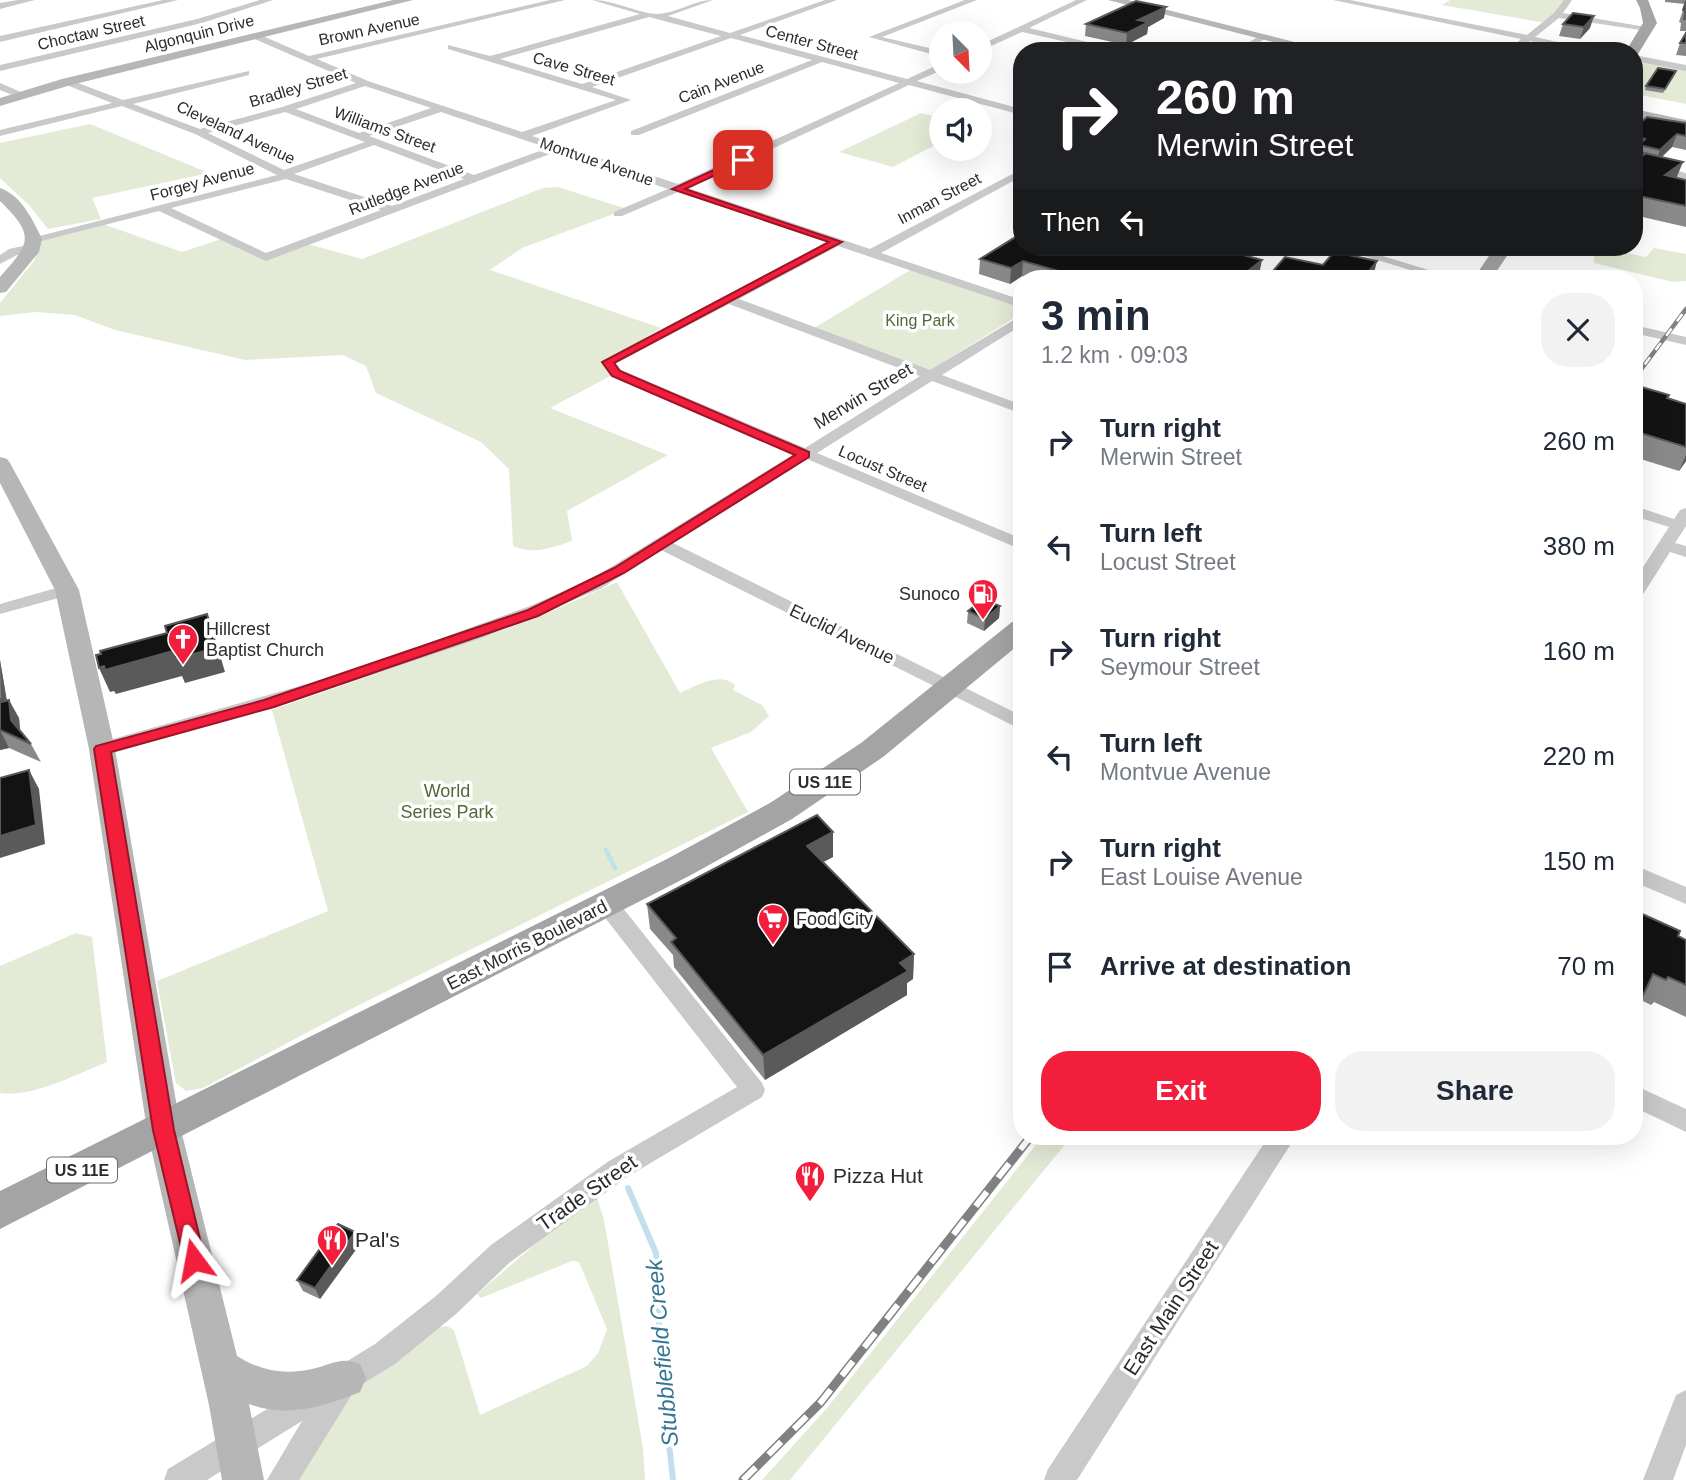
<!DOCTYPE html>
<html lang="en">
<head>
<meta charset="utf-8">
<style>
  body { margin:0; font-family:Arial,sans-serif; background:#f2f2f3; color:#1f2937; height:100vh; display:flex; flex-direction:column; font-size:26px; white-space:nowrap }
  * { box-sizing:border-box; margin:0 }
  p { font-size:23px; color:#747a83 }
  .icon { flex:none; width:38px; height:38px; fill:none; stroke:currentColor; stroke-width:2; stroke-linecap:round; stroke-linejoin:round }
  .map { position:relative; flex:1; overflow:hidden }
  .details { position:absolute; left:1013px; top:270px; width:630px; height:875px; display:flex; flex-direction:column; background:#fff; border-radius:28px; box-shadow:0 7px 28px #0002 }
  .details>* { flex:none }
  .guide { position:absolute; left:1013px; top:42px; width:630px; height:214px; border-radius:28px; box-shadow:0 7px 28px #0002; background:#202124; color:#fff; overflow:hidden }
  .needle { width:46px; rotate:156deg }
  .fabs { position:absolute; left:929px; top:21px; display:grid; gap:14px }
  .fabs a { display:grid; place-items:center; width:63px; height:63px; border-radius:50%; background:#fff; box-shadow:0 7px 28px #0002; font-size:35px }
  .pin { position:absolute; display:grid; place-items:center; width:60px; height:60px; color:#fff; margin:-30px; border-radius:14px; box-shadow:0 4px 10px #0006 }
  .me { position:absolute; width:77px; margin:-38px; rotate:347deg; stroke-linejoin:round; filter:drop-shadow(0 0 5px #0008) }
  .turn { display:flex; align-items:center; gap:24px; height:147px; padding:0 28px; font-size:32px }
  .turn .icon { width:91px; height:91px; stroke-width:2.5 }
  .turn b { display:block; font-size:49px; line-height:60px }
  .then { display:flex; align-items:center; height:66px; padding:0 28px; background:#0003; gap:14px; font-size:26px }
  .round { display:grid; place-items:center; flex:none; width:74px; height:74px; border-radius:28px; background:#f2f2f3 }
  .head { display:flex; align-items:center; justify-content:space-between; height:119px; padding:0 28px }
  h1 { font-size:42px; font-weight:700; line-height:52px }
  .primary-button { display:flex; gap:14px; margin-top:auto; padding:14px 28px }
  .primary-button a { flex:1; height:80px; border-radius:28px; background:#f21e3c; color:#fff; font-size:28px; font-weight:700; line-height:80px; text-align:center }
  .primary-button a+a { background:#f2f2f3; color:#1f2937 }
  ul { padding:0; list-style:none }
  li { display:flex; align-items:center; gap:21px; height:105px; padding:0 28px }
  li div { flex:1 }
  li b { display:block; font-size:26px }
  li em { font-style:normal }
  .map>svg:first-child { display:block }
  .green { fill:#e3ebd7 }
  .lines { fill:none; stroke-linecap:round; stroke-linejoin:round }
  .stream-far1 { stroke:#c1dfed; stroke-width:4.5 }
  .stream { stroke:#c1dfed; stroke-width:6 }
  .street { fill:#c9c9c9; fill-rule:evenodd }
  .secondary { fill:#b6b6b6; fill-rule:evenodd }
  .primary { fill:#a4a4a4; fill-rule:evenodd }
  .rail-far1-casing { stroke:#818181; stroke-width:4.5 }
  .rail-casing { stroke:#818181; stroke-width:9 }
  .rail-far1 { stroke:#fff; stroke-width:2.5; stroke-dasharray:9; stroke-linecap:butt }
  .rail { stroke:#fff; stroke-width:6; stroke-dasharray:18; stroke-linecap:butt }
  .wall { fill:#898989 }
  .shaded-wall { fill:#5a5a5a }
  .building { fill:#131313; stroke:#5a5a5a; stroke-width:2 }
  .route { fill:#f21e3c; stroke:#9d1427; stroke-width:2 }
  .labels { text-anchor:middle; stroke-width:7; stroke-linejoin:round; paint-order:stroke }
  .far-street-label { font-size:16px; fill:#2c2c2c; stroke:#fff }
  .far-park-label { font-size:16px; fill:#526a36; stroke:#fff }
  .shield { fill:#fff; stroke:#6b6b6b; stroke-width:2 }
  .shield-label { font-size:16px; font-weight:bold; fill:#2c2c2c }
  .street-label { font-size:18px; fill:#2c2c2c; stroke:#fff }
  .poi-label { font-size:18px; fill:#2c2c2c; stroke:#fff; text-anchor:start }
  .park-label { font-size:18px; fill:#526a36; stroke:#fff }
  .near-poi-label { font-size:21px; fill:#2c2c2c; stroke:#fff; text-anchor:start }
  .near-street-label { font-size:21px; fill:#2c2c2c; stroke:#fff }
  .near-water-label { font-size:23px; font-style:italic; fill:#347593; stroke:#fff }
</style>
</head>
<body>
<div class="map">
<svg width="1686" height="1480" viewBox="0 0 1686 1480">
  <rect width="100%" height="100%" fill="#fff"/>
  <g class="green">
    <polygon points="1450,0 1568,0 1546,23 1442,5"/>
    <polygon points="1643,63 1686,70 1686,104 1635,94 1634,68 1637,64"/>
    <polygon points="921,113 941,118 941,142 893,167 839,152"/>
    <polygon points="90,124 209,173 92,198 101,219 48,229 29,205 0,178 0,143"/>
    <path d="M558,187L627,209L522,248L490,270L661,328L608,361L616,373L550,408L668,455L567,511L572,541C551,548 534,555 513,546L509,469L481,442L376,393L366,366L343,355L245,360L115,330L75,315L36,312L0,316V303L34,261L43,237L103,224L182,252L224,238L266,257L304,243L362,259L543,188Z"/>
    <polygon points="1555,247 1598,247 1646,257 1654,248 1686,254 1686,281 1673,282 1594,263 1594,256"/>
    <polygon points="912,269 1022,307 1022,313 929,371 814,328"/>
    <path d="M617,582L680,693C696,686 719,671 735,685L733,690L762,705L769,716L751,732L711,748L748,812L355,1007L203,1088L186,1091L176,1083L157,981L328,911L272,710L534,619Z"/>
    <path d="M76,933L92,937L107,1062C77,1074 32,1098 0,1093V966Z"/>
    <polygon points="1043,1136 1072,1136 790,1480 762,1480 827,1408"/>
    <polygon points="597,1198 604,1220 643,1448 645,1480 291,1480 350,1387 440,1327 447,1326 454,1330 480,1415 587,1366 598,1353 607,1329 579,1262 572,1261 481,1298 477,1294 567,1217"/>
  </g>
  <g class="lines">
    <polyline class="stream-far1" points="606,850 615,868"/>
    <polyline class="stream" points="628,1188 656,1253 661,1371 673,1480"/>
    <g class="street">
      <polygon points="18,0 35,0 0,9 0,3"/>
      <polygon points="163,0 178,0 0,42 0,36"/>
      <polygon points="260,0 273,0 202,23 0,71 0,65 197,19"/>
      <path d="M550,0H565L317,59L368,81L522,132L616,100L448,49V45L490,56L640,14L592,0C615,0 639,14 658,14C677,13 694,0 713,0L668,16L730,33L825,0H837L740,35L907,79L942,63V70L917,81L1022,109V115L909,85L688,188L870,249L1022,169V176L881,253L1022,300V308L838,246L739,299L930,370L1022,315V325L942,375L1022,405V414L932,381L817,453L1022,539V550L807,459L673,543L1022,716V730L661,550L602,588L482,638L297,700L102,756L95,754L92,749L95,744L346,673L530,606L590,580L794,454L611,376L601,362L827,242L678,192L622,216H614V212L668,189L558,151L266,261L159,211L34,243L28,239L277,175L195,134L122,106L0,136V130L112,103L64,84V80H70L123,100L249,71V75L133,104L200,129L282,107L356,83L252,38V34H258L309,56ZM649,17L721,36L582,84L500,59ZM731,38L812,60L631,131V135H639L822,62L899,83L678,184L532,136L631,100L592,87ZM365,86L431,108L359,133L296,109ZM285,112L365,142L284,170L208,133ZM441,112L548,148L474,175L369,136ZM374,145L464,179L392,206L294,174ZM286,179L381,210L266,253L171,208ZM729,304L920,376L805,448L621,370L616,363Z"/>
      <polygon points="965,0 977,0 882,37 942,51 942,57 869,37"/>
      <polygon points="1076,0 1087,0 1029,28 1125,51 1107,51 1022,32 980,51 980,45"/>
      <polygon points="1333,0 1350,0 1527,35 1554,13 1564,0 1572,0 1563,13 1652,28 1648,31 1559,18 1535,37 1599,51 1580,51 1530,41 1518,51 1508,51 1521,39"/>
      <polygon points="1259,36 1266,38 1246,51 1235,51"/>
      <polygon points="1634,55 1686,65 1686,71 1634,61"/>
      <polygon points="0,83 23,93 25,95 20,98 0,90"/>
      <polygon points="1634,161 1686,173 1686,179 1634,167"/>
      <polygon points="32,244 38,248 36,251 17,255 0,264 0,255 9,249"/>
      <polygon points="1335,247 1353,247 1455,278 1436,278"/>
      <polygon points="1470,247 1489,247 1506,253 1500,257"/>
      <polygon points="1634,325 1686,337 1686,345 1634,333"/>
      <polygon points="1634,506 1674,519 1680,510 1686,508 1686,526 1675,543 1686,546 1686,557 1670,552 1640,599 1634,600 1634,581 1669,527 1634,516"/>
      <polygon points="67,585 73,586 76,590 73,594 0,614 0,604"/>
      <polygon points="1634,865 1686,887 1686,904 1634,882"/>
      <polygon points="607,896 615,898 762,1083 765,1090 762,1097 627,1177 509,1263 456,1314 395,1364 356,1388 299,1480 267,1480 302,1421 207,1480 164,1480 168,1469 302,1388 312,1384 323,1389 331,1371 375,1344 436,1296 491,1245 609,1161 737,1087 599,910 596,904 599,898"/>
      <polygon points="1634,1085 1686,1109 1686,1132 1634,1107"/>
      <polygon points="1269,1136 1296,1136 1077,1480 1044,1480 1048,1469"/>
      <polygon points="1686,1390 1686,1445 1673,1480 1643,1480 1676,1395"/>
    </g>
    <g class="secondary">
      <polygon points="393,0 413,0 71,85 0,106 0,98 62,79"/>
      <polygon points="1108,0 1128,0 1330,51 1308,51"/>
      <polygon points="1634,109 1686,120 1686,128 1634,117"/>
      <path d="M0,188C21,195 33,220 42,239L39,252L6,292L0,293V277C30,243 36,236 0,201Z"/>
      <path d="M0,457L7,459L10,463L79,590L115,749L181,1130L237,1356C261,1371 284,1375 312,1369C332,1365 340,1356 360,1364L366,1378L360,1392C323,1407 287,1418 249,1404L264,1480H222L209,1405L147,1130L89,749L55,590L0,483Z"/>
    </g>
    <g class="primary">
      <polygon points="1636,0 1648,0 1657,23 1638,54 1634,55 1634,51 1626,51 1643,23 1640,8"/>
      <polygon points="1495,247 1513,247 1492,278 1474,278"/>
      <polygon points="1022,620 1022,642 883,757 792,819 691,875 0,1229 0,1191 667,859 770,803 861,743 1012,622"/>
    </g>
    <g class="rail-far1-casing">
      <polyline id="rail-far1" points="1634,379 1686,309"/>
    </g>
    <g class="rail-casing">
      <polyline id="rail" points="743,1480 821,1402 1031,1136"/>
    </g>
    <use href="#rail-far1" class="rail-far1"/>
    <use href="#rail" class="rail"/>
  </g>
  <g class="wall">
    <polygon points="1665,0 1686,0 1686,31 1680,31 1681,23 1679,22 1685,4 1665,2"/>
    <polygon points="1164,18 1148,27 1147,34 1126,45 1085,36 1086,24"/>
    <polygon points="1563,24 1590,28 1580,39 1559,36"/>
    <polygon points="1686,33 1686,56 1676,55 1680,43"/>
    <polygon points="1674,76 1663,93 1645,90 1646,86"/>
    <polygon points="1686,123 1686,150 1672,147 1662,157 1677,178 1686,180 1686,227 1634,215 1634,162 1638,159 1634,158 1637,151 1634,151 1634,128"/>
    <polygon points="1022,247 1115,253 1128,248 1215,247 1259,275 1255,278 1029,278 1022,276 1010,284 979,274 980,259"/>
    <polygon points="1634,389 1686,404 1686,461 1679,471 1634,457"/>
    <polygon points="1000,606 999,618 984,631 967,623 968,611"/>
    <polygon points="0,660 7,701 19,718 20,731 31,744 41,762 9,748 0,750"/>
    <polygon points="833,857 823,862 914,954 913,979 907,983 907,995 765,1080 674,967 673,955 650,929 647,904"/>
    <polygon points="1634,918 1686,940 1686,1017 1654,1002 1651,1005 1641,1000 1634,1012"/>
    <polygon points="360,1244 320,1299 303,1291 297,1280"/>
  </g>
  <g class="shaded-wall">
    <polygon points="1166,7 1164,18 1148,27 1147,34 1126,45 1127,33 1138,20"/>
    <polygon points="1594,16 1590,28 1580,39 1584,27"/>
    <polygon points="1677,134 1672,147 1655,163 1660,150"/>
    <polygon points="1683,162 1676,179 1665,175"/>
    <polygon points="1262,260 1259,275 1255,278 1239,278"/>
    <polygon points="1023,261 1022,276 1010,284 1011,268"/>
    <polygon points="1377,261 1373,277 1366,275"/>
    <polygon points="1686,455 1686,461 1679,471"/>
    <polygon points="1000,606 999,618 984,631 985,619"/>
    <polygon points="207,614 215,638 225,672 185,683 182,676 116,694 114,691 110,692 99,668 173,651"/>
    <polygon points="0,660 10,721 1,702"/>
    <polygon points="9,700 19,718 21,739 11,720"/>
    <polygon points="0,730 9,748 0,750"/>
    <polygon points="29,770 39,789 45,844 0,858 0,836"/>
    <polygon points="833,832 833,857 808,870 807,846"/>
    <polygon points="914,954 913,979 907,983 907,995 765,1080 763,1055 900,963"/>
    <polygon points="355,1232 360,1244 320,1299 315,1288"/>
  </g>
  <g class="building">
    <polygon points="1136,1 1166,7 1138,20 1149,22 1127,33 1086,24"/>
    <polygon points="1686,1 1686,19 1684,19 1685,11 1683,10"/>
    <polygon points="1573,13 1594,16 1584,27 1563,24"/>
    <polygon points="1686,33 1686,43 1680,43"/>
    <polygon points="1658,68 1676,71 1665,89 1646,86"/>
    <polygon points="1647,117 1686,123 1686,136 1677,134 1660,150 1639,145 1645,139 1634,136 1634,128"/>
    <polygon points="1644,153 1683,162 1665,175 1686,180 1686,206 1634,195 1634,162 1645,154"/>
    <polygon points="1022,233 1022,247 1094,247 1115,253 1124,247 1128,248 1129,247 1213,247 1262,260 1239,278 1083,278 1023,261 1011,268 980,259"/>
    <polygon points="1334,252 1377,261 1366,275 1381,278 1267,278 1285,257 1323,265"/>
    <polygon points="1638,386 1669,395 1667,398 1686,404 1686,447 1634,431 1634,389"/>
    <polygon points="983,599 1000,606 985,619 968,611"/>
    <polygon points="207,614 216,648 175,659 173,651 105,670 104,666 99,668 96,655 101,654 100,651 167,633 165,626"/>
    <polygon points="0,698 1,702 9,700 11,720 31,744 0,730"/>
    <polygon points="29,770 36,825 0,836 0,778"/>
    <polygon points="817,815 833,832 807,846 914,954 900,963 908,971 763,1055 671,942 676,938 647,904"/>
    <polygon points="1640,913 1680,931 1678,936 1686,940 1686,985 1668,977 1666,980 1653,974 1640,1002 1634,1000 1634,918 1636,919"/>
    <polygon points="338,1224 355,1232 315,1288 297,1280"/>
  </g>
  <polygon class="route" points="740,158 748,160 685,189 842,242 614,363 620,371 809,452 809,457 624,573 538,616 274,707 111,752 174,1130 205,1260 202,1268 194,1271 186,1268 153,1130 94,749 96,746 264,700 528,610 614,568 795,455 612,376 602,362 829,242 672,189"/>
  <defs>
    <g id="fuel-pin" transform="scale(1.575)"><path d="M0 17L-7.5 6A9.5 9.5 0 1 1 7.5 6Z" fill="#f21e3c" stroke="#fff"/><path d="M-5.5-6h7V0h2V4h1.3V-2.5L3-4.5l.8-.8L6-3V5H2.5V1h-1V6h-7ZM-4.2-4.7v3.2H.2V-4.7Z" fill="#fff"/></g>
    <g id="church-pin" transform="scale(1.575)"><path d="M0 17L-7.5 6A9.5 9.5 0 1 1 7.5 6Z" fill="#f21e3c" stroke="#fff"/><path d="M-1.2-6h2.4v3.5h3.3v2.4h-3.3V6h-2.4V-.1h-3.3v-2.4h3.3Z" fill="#fff"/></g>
    <g id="supermarket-pin" transform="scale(1.575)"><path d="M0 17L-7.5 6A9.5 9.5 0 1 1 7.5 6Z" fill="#f21e3c" stroke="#fff"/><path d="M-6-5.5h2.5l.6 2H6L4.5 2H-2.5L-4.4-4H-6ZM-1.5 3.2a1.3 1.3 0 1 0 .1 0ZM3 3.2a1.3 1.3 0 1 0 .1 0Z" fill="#fff"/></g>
    <g id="restaurant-pin" transform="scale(1.575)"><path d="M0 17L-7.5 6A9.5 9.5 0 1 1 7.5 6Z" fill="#f21e3c" stroke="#fff"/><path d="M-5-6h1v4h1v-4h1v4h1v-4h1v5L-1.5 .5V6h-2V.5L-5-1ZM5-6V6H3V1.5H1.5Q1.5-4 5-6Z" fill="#fff"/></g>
  </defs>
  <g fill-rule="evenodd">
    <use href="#fuel-pin" x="983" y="594"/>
    <use href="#church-pin" x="183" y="639"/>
    <use href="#supermarket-pin" x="773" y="919"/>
    <use href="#restaurant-pin" x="810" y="1176"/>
    <use href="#restaurant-pin" x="332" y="1240"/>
  </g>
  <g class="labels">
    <g class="far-street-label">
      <text transform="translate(369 29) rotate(-12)" y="6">Brown Avenue</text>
      <text transform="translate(91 32) rotate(-13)" y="6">Choctaw Street</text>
      <text transform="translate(199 33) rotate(-14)" y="6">Algonquin Drive</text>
      <text transform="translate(812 42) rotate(15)" y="6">Center Street</text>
      <text transform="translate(574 68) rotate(16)" y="6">Cave Street</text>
      <text transform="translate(721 82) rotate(-21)" y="6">Cain Avenue</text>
      <text transform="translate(298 87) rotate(-17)" y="6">Bradley Street</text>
      <text transform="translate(385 129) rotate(20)" y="6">Williams Street</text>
      <text transform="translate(236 132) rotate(25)" y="6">Cleveland Avenue</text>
      <text transform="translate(597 161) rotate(19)" y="6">Montvue Avenue</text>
      <text transform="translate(202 181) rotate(-15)" y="6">Forgey Avenue</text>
      <text transform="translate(406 188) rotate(-21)" y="6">Rutledge Avenue</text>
      <text transform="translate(939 198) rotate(-28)" y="6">Inman Street</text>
      <text transform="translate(883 468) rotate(23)" y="6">Locust Street</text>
    </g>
    <g class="far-park-label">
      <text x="920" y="326">King Park</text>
    </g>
    <g class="shield">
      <rect x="790" y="769.5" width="70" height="25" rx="5"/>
      <rect x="47" y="1157.5" width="70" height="25" rx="5"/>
    </g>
    <g class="shield-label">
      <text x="825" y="788">US 11E</text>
      <text x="82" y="1176">US 11E</text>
    </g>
    <g class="street-label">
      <text transform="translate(863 396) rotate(-31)" y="6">Merwin Street</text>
      <text transform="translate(842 634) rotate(26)" y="6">Euclid Avenue</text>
      <text transform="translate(527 945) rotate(-27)" y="6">East Morris Boulevard</text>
    </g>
    <g class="poi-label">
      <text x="960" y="600" text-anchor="end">Sunoco</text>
      <text x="206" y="635">Hillcrest<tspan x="206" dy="21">Baptist Church</tspan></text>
      <text x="796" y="925">Food City</text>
    </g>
    <g class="park-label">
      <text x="447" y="797">World<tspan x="447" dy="21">Series Park</tspan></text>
    </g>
    <g class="near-poi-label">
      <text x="833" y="1183">Pizza Hut</text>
      <text x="355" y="1247">Pal's</text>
    </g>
    <g class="near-street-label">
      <text transform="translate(587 1193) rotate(-35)" y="7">Trade Street</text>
      <text transform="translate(1171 1308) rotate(-57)" y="7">East Main Street</text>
    </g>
    <g class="near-water-label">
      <text transform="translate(662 1353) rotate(-95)" y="8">Stubblefield Creek</text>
    </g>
  </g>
</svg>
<div class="fabs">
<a><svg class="needle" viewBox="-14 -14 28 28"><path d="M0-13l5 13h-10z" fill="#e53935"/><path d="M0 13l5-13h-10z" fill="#747a83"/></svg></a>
<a><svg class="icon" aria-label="sound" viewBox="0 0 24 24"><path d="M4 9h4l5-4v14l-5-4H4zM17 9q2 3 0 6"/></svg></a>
</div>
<div class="pin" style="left:743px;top:160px;background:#d93025"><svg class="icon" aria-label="arrive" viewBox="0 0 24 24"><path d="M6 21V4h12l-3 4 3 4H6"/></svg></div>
<svg class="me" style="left:194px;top:1260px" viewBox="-20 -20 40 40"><path d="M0-17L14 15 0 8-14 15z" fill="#f21e3c" stroke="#fff" stroke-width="4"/></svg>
<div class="guide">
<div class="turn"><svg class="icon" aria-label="right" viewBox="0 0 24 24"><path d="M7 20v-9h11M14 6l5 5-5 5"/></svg><div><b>260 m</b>Merwin Street</div></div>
<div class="then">Then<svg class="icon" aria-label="left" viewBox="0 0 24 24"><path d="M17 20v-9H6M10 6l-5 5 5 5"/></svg></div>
</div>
<section class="details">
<div class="head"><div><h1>3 min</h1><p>1.2 km · 09:03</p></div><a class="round"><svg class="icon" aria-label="close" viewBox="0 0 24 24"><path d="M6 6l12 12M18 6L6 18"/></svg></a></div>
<ul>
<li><svg class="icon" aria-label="right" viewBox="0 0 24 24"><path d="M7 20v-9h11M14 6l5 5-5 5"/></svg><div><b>Turn right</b><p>Merwin Street</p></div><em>260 m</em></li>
<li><svg class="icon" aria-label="left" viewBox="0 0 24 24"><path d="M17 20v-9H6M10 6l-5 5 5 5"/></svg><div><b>Turn left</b><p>Locust Street</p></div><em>380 m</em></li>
<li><svg class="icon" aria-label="right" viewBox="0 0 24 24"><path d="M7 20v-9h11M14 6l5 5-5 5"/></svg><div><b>Turn right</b><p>Seymour Street</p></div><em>160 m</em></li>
<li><svg class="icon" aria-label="left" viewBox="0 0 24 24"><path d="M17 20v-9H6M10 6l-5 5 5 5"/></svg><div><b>Turn left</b><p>Montvue Avenue</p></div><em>220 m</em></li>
<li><svg class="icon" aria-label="right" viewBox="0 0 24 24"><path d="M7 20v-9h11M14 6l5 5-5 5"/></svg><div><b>Turn right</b><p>East Louise Avenue</p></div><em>150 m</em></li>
<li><svg class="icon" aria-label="arrive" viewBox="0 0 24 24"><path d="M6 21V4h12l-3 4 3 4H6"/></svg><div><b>Arrive at destination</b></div><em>70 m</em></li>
</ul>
<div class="primary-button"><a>Exit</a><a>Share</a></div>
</section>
</div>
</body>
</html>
